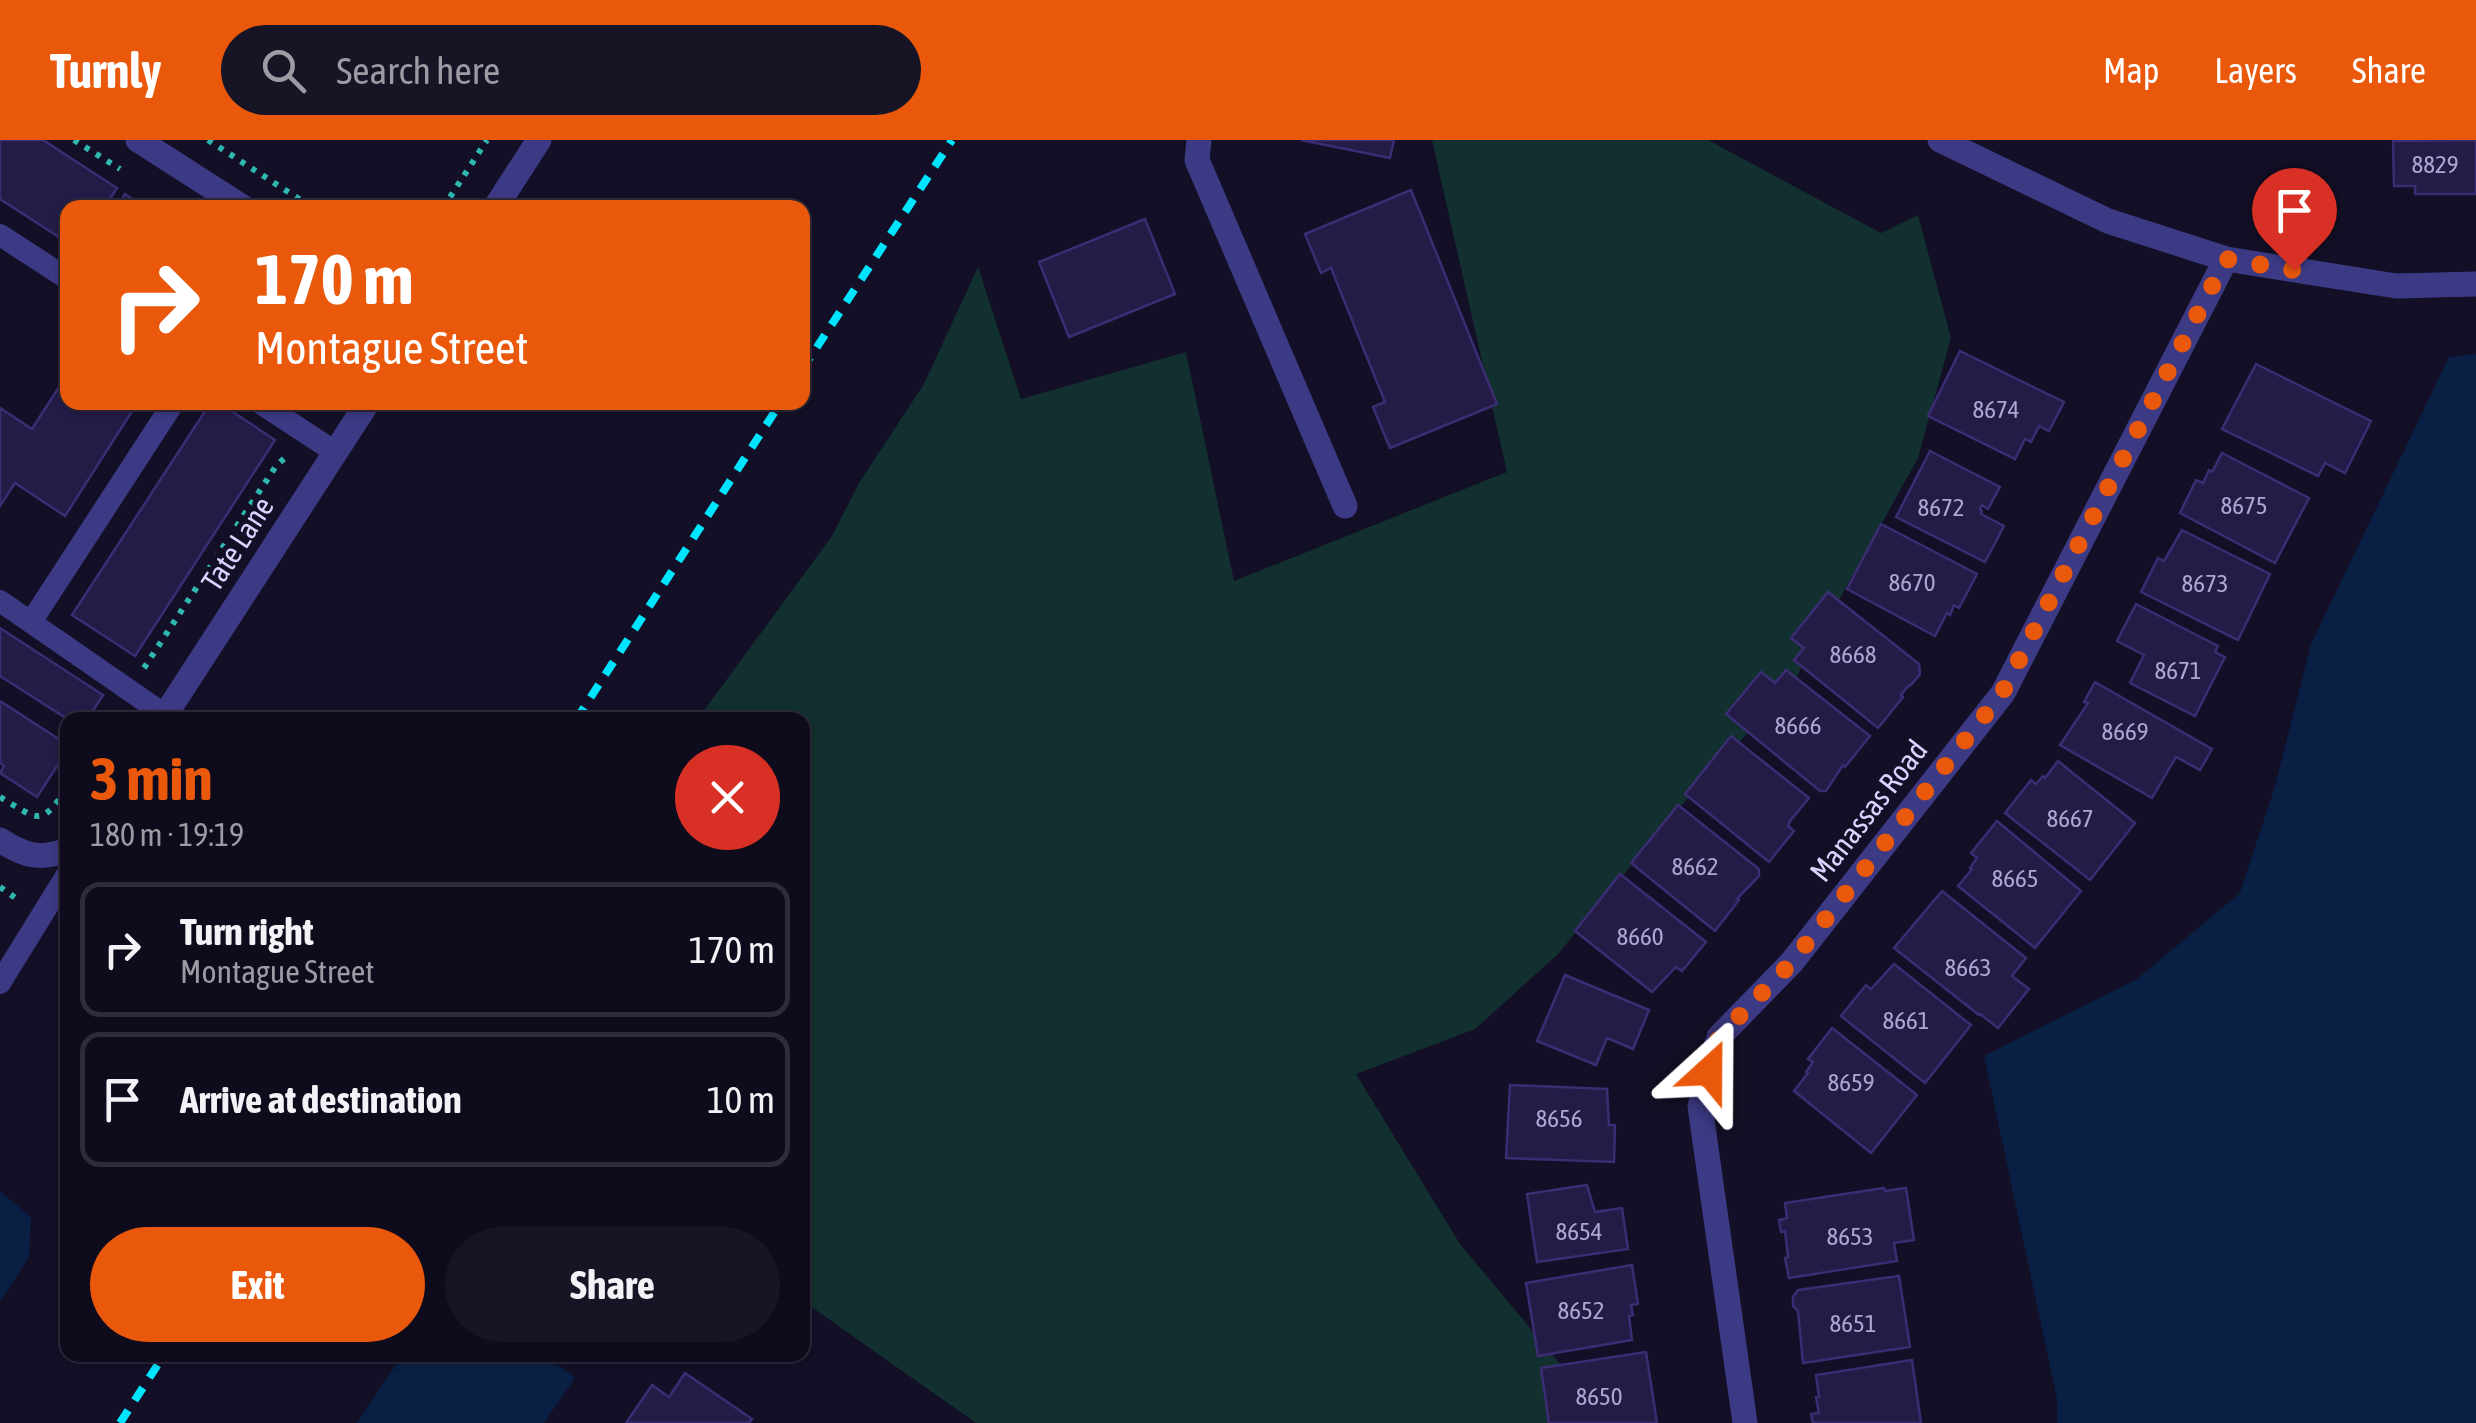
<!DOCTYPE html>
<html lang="en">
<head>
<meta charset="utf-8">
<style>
  body { margin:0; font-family:"Asap Condensed",sans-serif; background:#171425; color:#f1f3f6; height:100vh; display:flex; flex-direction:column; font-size:38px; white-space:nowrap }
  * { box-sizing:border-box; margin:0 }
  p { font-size:32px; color:#9b9ba3 }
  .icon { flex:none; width:55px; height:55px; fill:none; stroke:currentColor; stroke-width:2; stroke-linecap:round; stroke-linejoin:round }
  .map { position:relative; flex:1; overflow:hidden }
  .panel { position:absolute; left:60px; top:572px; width:750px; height:650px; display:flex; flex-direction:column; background:#0e0b1c; border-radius:20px; box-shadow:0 2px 8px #0004,0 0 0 2px #2e2b3b }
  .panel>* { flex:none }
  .guide { position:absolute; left:60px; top:60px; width:750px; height:210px; border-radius:20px; box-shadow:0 2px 8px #0004,0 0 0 2px #2e2b3b; background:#ea580c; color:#fff; overflow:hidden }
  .pin { position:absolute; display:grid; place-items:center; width:85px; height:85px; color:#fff; margin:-102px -42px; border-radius:50% 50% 50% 0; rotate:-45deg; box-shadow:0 0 10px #0007 }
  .pin .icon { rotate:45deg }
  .me { position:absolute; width:110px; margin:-55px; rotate:24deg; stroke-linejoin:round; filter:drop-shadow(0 0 8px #0008) }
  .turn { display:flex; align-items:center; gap:35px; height:210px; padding:0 30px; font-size:45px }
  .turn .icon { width:130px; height:130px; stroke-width:2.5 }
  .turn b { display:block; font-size:70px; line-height:85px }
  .round { display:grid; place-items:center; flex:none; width:105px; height:105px; border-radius:52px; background:#171425 }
  .summary { display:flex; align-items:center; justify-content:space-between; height:170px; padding:0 30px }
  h1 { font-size:60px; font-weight:700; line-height:75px; color:#ea580c }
  .button { display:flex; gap:20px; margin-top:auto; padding:20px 30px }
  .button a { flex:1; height:115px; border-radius:60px; background:#ea580c; color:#fff; font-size:40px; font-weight:700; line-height:115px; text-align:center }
  .button a+a { background:#171425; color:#f1f3f6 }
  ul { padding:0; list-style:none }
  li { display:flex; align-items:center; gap:30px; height:135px; margin:0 20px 15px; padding:0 10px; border:5px solid #2e2b3b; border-radius:20px }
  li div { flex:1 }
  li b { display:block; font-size:38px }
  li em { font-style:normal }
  header { display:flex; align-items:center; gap:60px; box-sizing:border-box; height:140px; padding:0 50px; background:#ea580c; color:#fff }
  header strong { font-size:48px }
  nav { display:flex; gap:55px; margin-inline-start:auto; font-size:35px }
  .search { width:700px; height:90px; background:#171425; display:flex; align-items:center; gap:25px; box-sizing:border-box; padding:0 35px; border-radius:55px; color:#9b9ba3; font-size:38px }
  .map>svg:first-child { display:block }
  .green { fill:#12302f }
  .water { fill:#0a1f44 }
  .building { fill:#241b47; stroke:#3b2d73; stroke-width:2.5 }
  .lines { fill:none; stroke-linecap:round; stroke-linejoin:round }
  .path { stroke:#2fb8b0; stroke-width:6; stroke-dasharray:5 8; stroke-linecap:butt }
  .lane { stroke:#3d3a85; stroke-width:22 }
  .street { stroke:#3d3a85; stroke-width:25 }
  .rail { stroke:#00e5ff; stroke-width:8; stroke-dasharray:15 12; stroke-linecap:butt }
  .route { stroke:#ea580c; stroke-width:18; stroke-dasharray:0 32.4 }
  .labels { text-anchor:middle; stroke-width:10; stroke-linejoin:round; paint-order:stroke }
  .number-label { font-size:25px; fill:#aca6d1 }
  .street-label { font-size:30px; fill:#d9d4ff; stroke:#130f26 }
</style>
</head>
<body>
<header>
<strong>Turnly</strong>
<div class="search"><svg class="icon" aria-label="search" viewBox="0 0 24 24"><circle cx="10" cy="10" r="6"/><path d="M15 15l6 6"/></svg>Search here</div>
<nav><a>Map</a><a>Layers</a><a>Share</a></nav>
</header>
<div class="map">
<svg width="2476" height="1283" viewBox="0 0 2476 1283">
  <rect width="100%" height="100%" fill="#130f26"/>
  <polygon class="green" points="1432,0 1708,0 1881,93 1918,75 1951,198 1918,318 1793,543 1672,676 1558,814 1475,889 1356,934 1460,1104 1566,1231 1563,1283 976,1283 803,1161 802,580 697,580 832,396 859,343 924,244 978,127 1021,259 1186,212 1234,441 1507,332"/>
  <g class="water">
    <polygon points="2476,214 2476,1283 2057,1283 2057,1259 1984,916 2137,839 2240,753 2275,646 2311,504 2449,217"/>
    <polygon points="0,1051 31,1077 29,1117 0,1162"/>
    <polygon points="402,1215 545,1215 575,1238 544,1283 357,1283"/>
  </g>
  <g class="building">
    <polygon points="0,0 43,0 117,48 104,68 68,68 68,103 0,59"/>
    <polygon points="1301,0 1394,0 1390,18"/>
    <polygon points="2476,0 2476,54 2415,54 2415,46 2394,46 2393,1"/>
    <polygon points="1411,50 1497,264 1390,308 1373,267 1385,262 1331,128 1321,133 1305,94"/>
    <polygon points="125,54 146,68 117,68"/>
    <polygon points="1145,79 1175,154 1069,197 1039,122"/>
    <polygon points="1960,211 2064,262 2049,291 2039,286 2031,302 2025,299 2015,319 1928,276"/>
    <polygon points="2256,224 2371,281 2345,333 2325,323 2318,336 2222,289"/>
    <polygon points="68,233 68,262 138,262 65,376 15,343 0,366 0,268 32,289"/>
    <polygon points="211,262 218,262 275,300 135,516 72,475"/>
    <polygon points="1930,311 2000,347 1988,369 1982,365 1980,369 1982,371 1981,374 2004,386 1985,422 1896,377"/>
    <polygon points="2222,313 2309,358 2275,423 2180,373 2196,340 2203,343 2209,330 2212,332"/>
    <polygon points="1881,384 1977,434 1959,468 1954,465 1950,475 1947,473 1935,496 1847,449"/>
    <polygon points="2182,390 2270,434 2238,500 2141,452 2158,418 2164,421"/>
    <polygon points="1828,452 1919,524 1920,534 1911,545 1908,546 1901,555 1903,557 1878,588 1794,520 1804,508 1791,498"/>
    <polygon points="2136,464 2218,506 2215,512 2225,517 2195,576 2130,543 2144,515 2117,501"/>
    <polygon points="0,488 103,555 87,580 69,580 0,536"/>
    <polygon points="1786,530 1870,596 1845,627 1843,625 1826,651 1820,651 1726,574 1761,532 1775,543"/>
    <polygon points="2095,542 2212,609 2200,630 2176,617 2152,658 2060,605 2088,563 2084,562"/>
    <polygon points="0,561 68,605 68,609 37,657 0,633 4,626 0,623"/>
    <polygon points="1731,596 1809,658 1790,681 1788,686 1794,691 1769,722 1685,654"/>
    <polygon points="2058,621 2135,683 2090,740 2005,673 2031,640 2036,644 2043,636 2045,638"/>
    <polygon points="1678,665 1759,729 1759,736 1737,759 1739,760 1715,791 1631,723"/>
    <polygon points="1997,681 2081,751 2035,808 1958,746 1972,729 1970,728 1977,718 1971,713"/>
    <polygon points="1620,734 1706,802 1682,831 1676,827 1652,852 1575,791"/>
    <polygon points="1942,751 2026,818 2012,836 2029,849 1998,888 1980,874 1979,875 1894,808"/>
    <polygon points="1894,824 1971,885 1925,943 1841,876 1866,845 1871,849"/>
    <polygon points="1565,835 1649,870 1633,909 1607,898 1596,925 1537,901"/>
    <polygon points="1832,888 1917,955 1871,1013 1794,951 1808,933 1806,932 1813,922 1808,919"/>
    <polygon points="1510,945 1607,949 1609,985 1615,985 1614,1022 1506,1018"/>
    <polygon points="1587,1045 1595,1072 1622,1068 1628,1109 1537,1122 1527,1054"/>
    <polygon points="1884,1048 1885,1051 1906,1048 1914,1100 1894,1103 1897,1121 1789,1138 1785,1118 1788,1117 1785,1091 1781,1092 1779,1080 1787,1078 1785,1063"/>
    <polygon points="1632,1125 1638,1164 1631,1165 1633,1175 1629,1176 1632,1200 1538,1216 1526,1143"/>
    <polygon points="1899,1136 1910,1207 1803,1223 1798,1171 1793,1166 1793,1157 1798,1150"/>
    <polygon points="1646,1212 1657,1283 1549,1283 1541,1228"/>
    <polygon points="1912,1220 1921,1283 1813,1283 1811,1274 1819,1273 1816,1257 1819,1257 1816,1235"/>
    <polygon points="685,1233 752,1279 749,1283 626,1283 652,1245 669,1257"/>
  </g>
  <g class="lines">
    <g class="path">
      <polyline points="74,0 120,29"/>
      <polyline points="208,0 313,68"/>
      <polyline points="443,68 487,0"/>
      <polyline points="403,265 405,262"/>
      <polyline points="144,528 276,326 288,315"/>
      <path d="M0,657C39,680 40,688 68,647"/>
      <polyline points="0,747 17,759"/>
    </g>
    <g class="lane">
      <polyline points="0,95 68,139"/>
      <polyline points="259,262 335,312"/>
      <polyline points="0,461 165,575"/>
      <polyline points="31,482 174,262"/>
      <polyline points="0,843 68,733"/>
    </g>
    <g class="street">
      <polyline points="138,0 244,68"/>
      <polyline points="1199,0 1197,20 1345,366"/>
      <polyline points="1940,0 2108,81 2226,119 2396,146 2476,144"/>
      <polyline points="495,68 539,0"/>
      <polyline points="162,580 368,262"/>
      <path d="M0,700C25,716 39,720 68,710"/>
      <polyline points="1745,1283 1700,966 1719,897 1792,822 2003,553 2226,119"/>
    </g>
    <g class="rail">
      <polyline points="802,230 952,0"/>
      <polyline points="576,580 781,262"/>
      <polyline points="120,1283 164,1215"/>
    </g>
  </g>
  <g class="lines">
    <polyline class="route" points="1709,931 1719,897 1792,822 2002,553 2226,119 2294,130"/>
  </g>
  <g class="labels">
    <g class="number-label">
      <text x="2435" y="33">8829</text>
      <text x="1996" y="278">8674</text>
      <text x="2244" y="374">8675</text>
      <text x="1941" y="376">8672</text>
      <text x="1912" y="451">8670</text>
      <text x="2205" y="452">8673</text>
      <text x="1853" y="523">8668</text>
      <text x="2178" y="539">8671</text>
      <text x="1798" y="594">8666</text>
      <text x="2125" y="600">8669</text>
      <text x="2070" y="687">8667</text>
      <text x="1695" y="735">8662</text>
      <text x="2015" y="747">8665</text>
      <text x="1640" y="805">8660</text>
      <text x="1968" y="836">8663</text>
      <text x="1906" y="889">8661</text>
      <text x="1851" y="951">8659</text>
      <text x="1559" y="987">8656</text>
      <text x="1579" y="1100">8654</text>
      <text x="1850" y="1105">8653</text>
      <text x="1581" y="1179">8652</text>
      <text x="1853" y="1192">8651</text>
      <text x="1599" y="1265">8650</text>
    </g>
    <g class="street-label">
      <text transform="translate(238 404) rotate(-57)" y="10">Tate Lane</text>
      <text transform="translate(1869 671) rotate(-52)" y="10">Manassas Road</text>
    </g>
  </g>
</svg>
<div class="pin" style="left:2294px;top:130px;background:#d93025"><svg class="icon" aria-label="arrive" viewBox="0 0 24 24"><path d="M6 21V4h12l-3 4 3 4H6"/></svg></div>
<svg class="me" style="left:1709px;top:931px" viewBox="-20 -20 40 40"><path d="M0-17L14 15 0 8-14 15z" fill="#ea580c" stroke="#fff" stroke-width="4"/></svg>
<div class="guide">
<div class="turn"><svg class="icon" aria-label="right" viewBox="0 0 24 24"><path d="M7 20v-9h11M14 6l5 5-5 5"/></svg><div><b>170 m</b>Montague Street</div></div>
</div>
<section class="panel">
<div class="summary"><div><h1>3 min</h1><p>180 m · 19:19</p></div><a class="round" style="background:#d93025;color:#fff"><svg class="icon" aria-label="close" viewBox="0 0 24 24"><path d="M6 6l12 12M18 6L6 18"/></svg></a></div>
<ul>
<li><svg class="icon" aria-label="right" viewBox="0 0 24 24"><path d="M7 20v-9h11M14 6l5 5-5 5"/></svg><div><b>Turn right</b><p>Montague Street</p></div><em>170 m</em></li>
<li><svg class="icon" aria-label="arrive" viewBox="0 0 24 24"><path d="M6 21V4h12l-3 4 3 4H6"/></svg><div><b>Arrive at destination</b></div><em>10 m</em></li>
</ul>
<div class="button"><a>Exit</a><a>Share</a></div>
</section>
</div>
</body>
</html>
